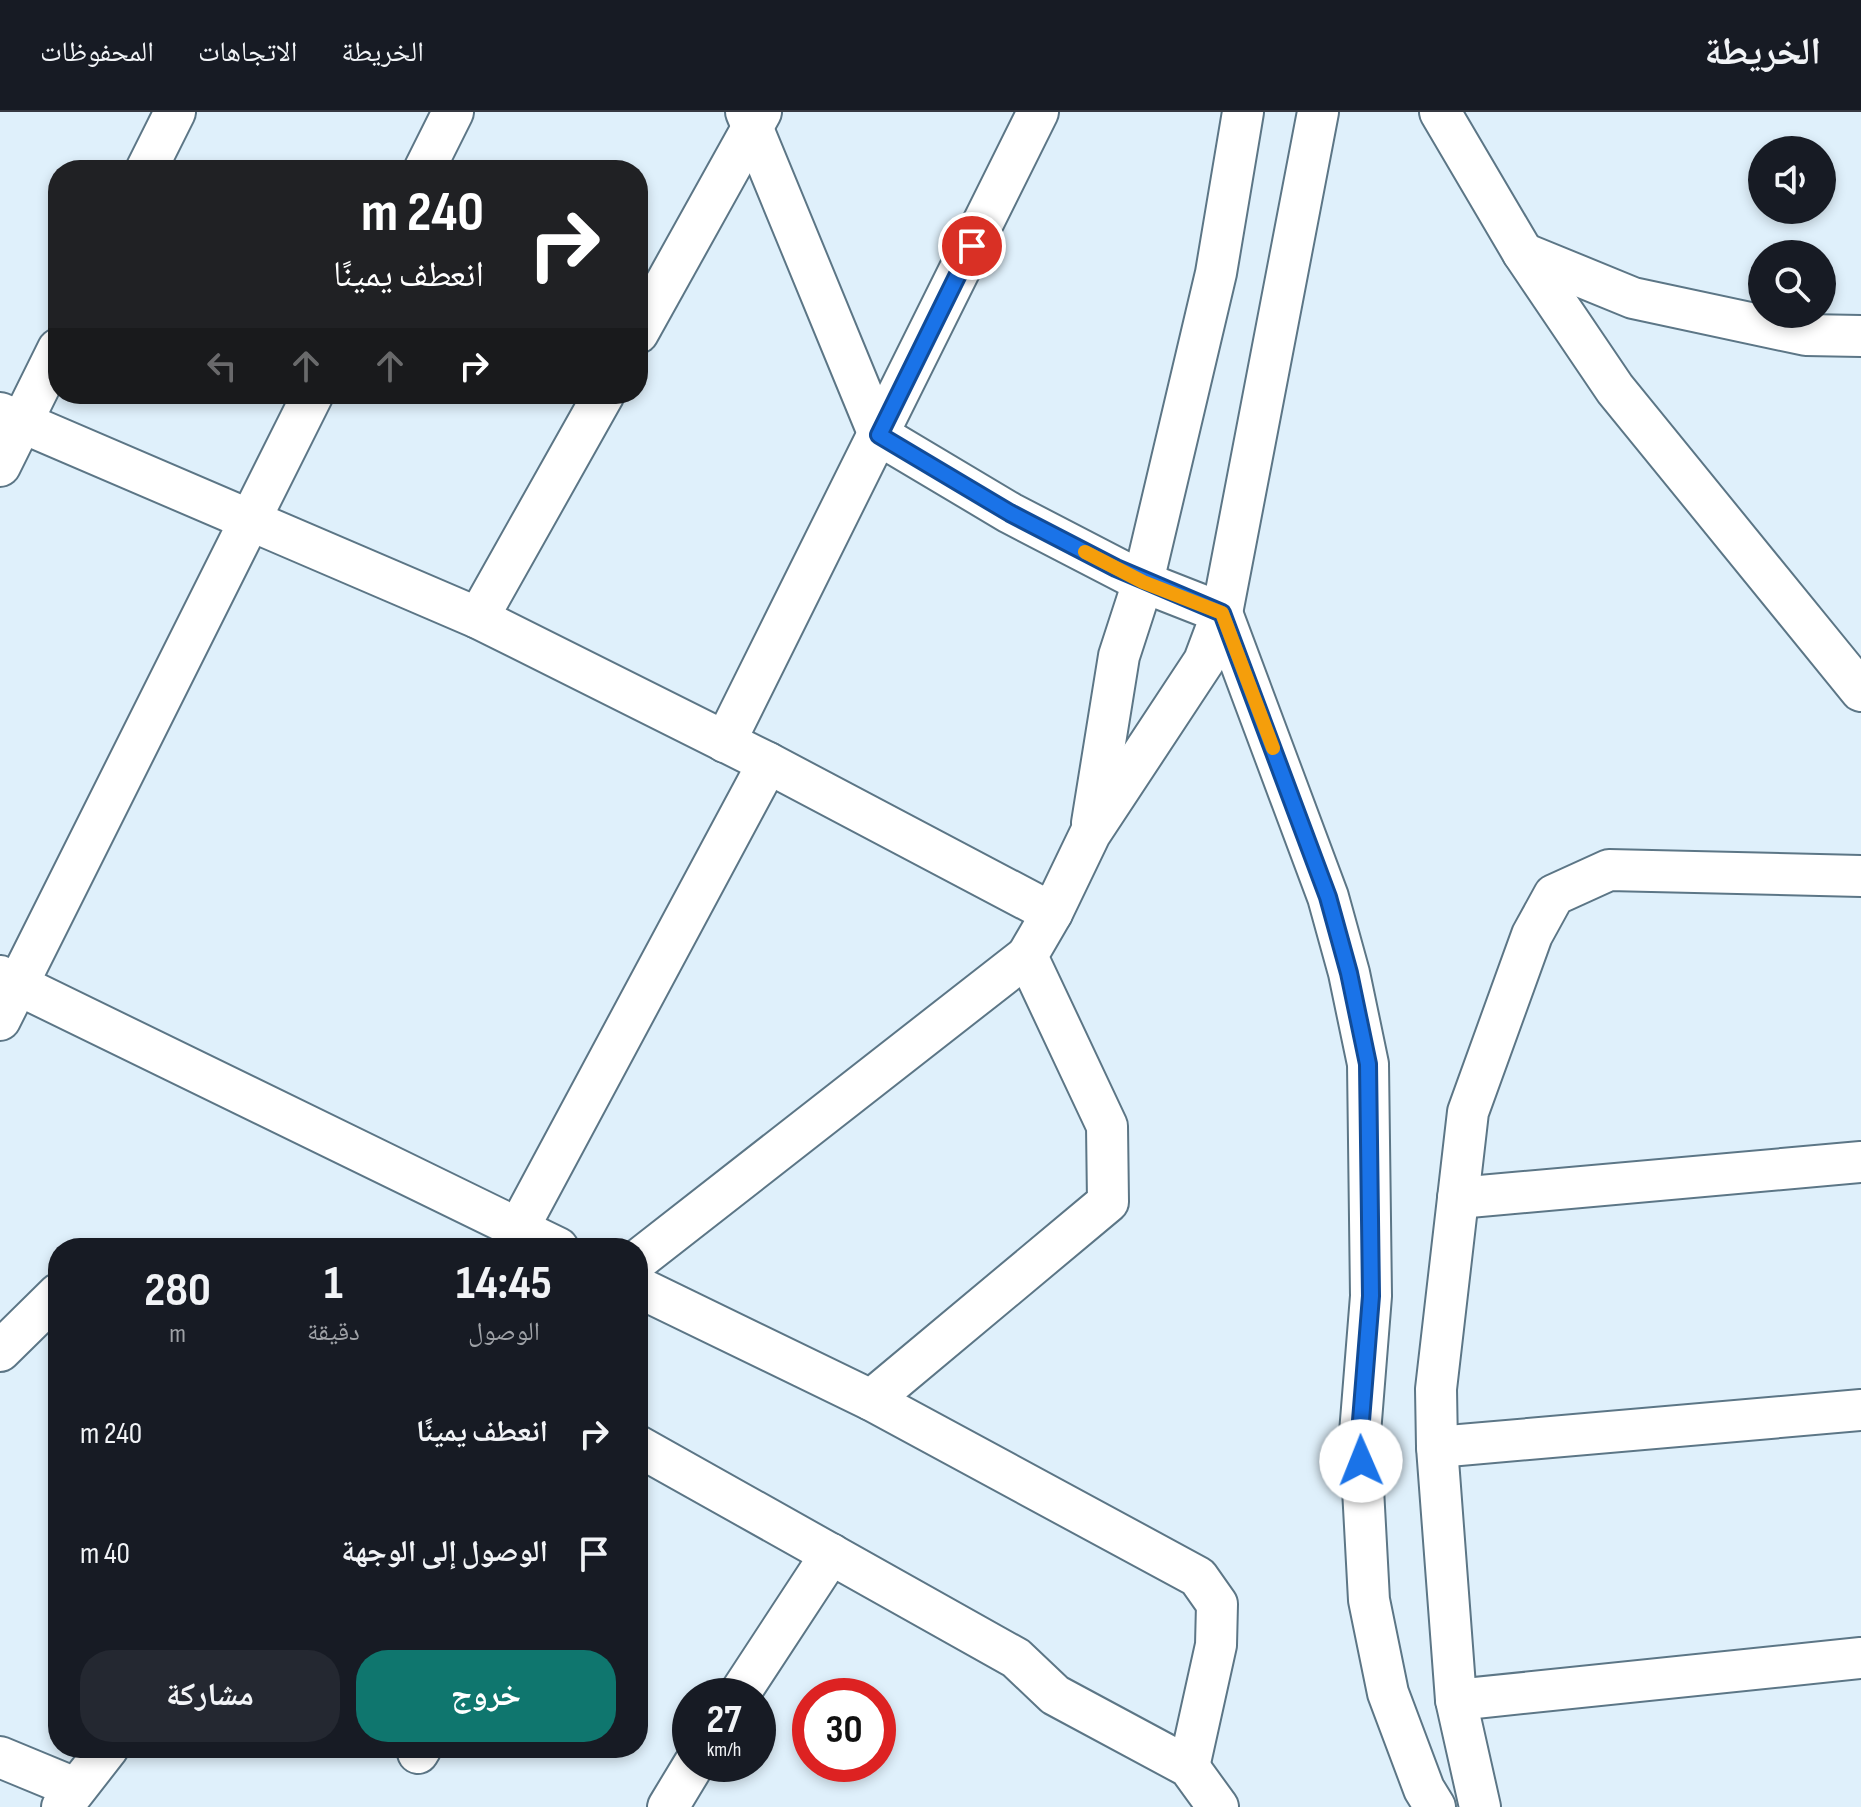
<!DOCTYPE html>
<html lang="ar">
<head>
<meta charset="utf-8">
<style>
  body { margin:0; font-family:"Sofia Sans Condensed","Noto Naskh Arabic",sans-serif; background:#242831; color:#f1f3f6; direction:rtl; height:100vh; display:flex; flex-direction:column; font-size:30px; white-space:nowrap }
  * { box-sizing:border-box; margin:0 }
  p { font-size:26px; color:#9ea1a6 }
  .icon { flex:none; width:44px; height:44px; fill:none; stroke:currentColor; stroke-width:2; stroke-linecap:round; stroke-linejoin:round }
  .map { position:relative; flex:1; overflow:hidden; direction:ltr }
  .sheet { position:absolute; left:48px; top:1126px; width:600px; height:520px; display:flex; flex-direction:column; background:#171b24; border-radius:32px; box-shadow:0 4px 12px #0003; direction:rtl }
  .sheet>* { flex:none }
  .top-card { position:absolute; left:48px; top:48px; width:600px; height:244px; border-radius:32px; box-shadow:0 4px 12px #0003; direction:rtl; background:#202124; color:#fff; overflow:hidden }
  .fabs { position:absolute; left:1748px; top:24px; display:grid; gap:16px }
  .fabs a { display:grid; place-items:center; width:88px; height:88px; border-radius:50%; background:#171b24; box-shadow:0 4px 12px #0003; font-size:40px }
  .speed { position:absolute; left:672px; top:1566px; display:flex; gap:16px; font-size:40px; font-weight:700; text-align:center }
  .speed>* { display:grid; place-content:center; width:104px; height:104px; border-radius:50%; background:#171b24; box-shadow:0 4px 12px #0003; line-height:1 }
  .speed small { font-size:20px; font-weight:400 }
  .speed .limit { border:12px solid #d22; background:#fff; color:#111 }
  .pin { position:absolute; display:grid; place-items:center; width:68px; height:68px; color:#fff; margin:-34px; border:4px solid #fff; border-radius:50%; box-shadow:0 2px 8px #0007 }
  .me { position:absolute; width:88px; margin:-44px; rotate:359deg; stroke-linejoin:round; filter:drop-shadow(0 0 6px #0008) }
  .turn { display:flex; align-items:center; gap:28px; height:168px; padding:0 32px; font-size:36px }
  .turn .icon { width:104px; height:104px; stroke-width:2.5 }
  .turn b { display:block; font-size:56px; line-height:68px }
  .lanes { display:flex; align-items:center; height:76px; padding:0 32px; background:#0003; justify-content:center; gap:40px; direction:ltr }
  .lanes .off { opacity:.35 }
  .eta { display:flex; justify-content:space-evenly; align-items:center; height:136px; text-align:center }
  .eta b { font-size:48px; font-weight:700; line-height:56px }
  .button { display:flex; gap:16px; margin-top:auto; padding:16px 32px }
  .button a { flex:1; height:92px; border-radius:32px; background:#0f766e; color:#fff; font-size:32px; font-weight:700; line-height:92px; text-align:center }
  .button a+a { background:#242831; color:#f1f3f6 }
  ul { padding:0; list-style:none }
  li { display:flex; align-items:center; gap:24px; height:120px; padding:0 32px }
  li div { flex:1 }
  li b { display:block; font-size:30px }
  li em { font-style:normal }
  header { display:flex; align-items:center; gap:48px; box-sizing:border-box; height:112px; padding:0 40px; background:#171b24; border-bottom:2px solid #363941 }
  header strong { font-size:38px }
  nav { display:flex; gap:44px; margin-inline-start:auto; font-size:28px }
  .map>svg:first-child { display:block }
  .lines { fill:none; stroke-linecap:round; stroke-linejoin:round }
  .minor-casing { stroke:#5c7686; stroke-width:44 }
  .minor { stroke:#fff; stroke-width:40 }
  .route-casing { stroke:#114b97; stroke-width:20 }
  .route { stroke:#1a73e8; stroke-width:14 }
  .slow { stroke:#f59e0b; stroke-width:14 }
</style>
</head>
<body>
<header>
<strong>الخريطة</strong>
<nav><a>الخريطة</a><a>الاتجاهات</a><a>المحفوظات</a></nav>
</header>
<div class="map">
<svg width="1861" height="1695" viewBox="0 0 1861 1695">
  <rect width="100%" height="100%" fill="#dff0fb"/>
  <g class="lines">
    <g class="minor-casing">
      <g id="minor">
        <polyline points="746,0 879,323 1010,401 1143,470 1222,501 1328,785 1349,861 1368,952 1371,1184 1360,1321 1369,1488 1388,1581 1424,1677 1435,1695"/>
        <polyline points="1440,0 1523,141 1615,277 1861,579"/>
        <polyline points="146,58 175,0"/>
        <polyline points="424,58 453,0"/>
        <polyline points="1523,141 1633,186 1806,223 1861,224"/>
        <polyline points="638,221 761,0"/>
        <polyline points="0,301 478,506 768,651 1052,801 1090,722 1204,549 1222,501 1318,0"/>
        <polyline points="0,354 58,237"/>
        <polyline points="478,506 604,282"/>
        <polyline points="725,630 1038,0"/>
        <polyline points="1092,711 1119,544 1143,470 1216,161 1243,0"/>
        <polyline points="0,864 558,1136"/>
        <polyline points="0,908 313,282"/>
        <polyline points="1458,1086 1861,1050"/>
        <polyline points="518,1117 768,651"/>
        <polyline points="638,1148 1027,844"/>
        <polyline points="638,1175 871,1288 1108,1090 1107,1014 1027,844 1052,801"/>
        <polyline points="0,1239 58,1182"/>
        <polyline points="871,1288 1198,1465 1217,1492 1216,1533 1189,1655"/>
        <polyline points="638,1334 1016,1546 1055,1583 1189,1655 1218,1695"/>
        <polyline points="1437,1335 1861,1298"/>
        <polyline points="738,1584 831,1442"/>
        <polyline points="1456,1588 1861,1546"/>
        <polyline points="418,1641 421,1636"/>
        <polyline points="0,1645 75,1676"/>
        <polyline points="62,1695 108,1636"/>
        <polyline points="668,1695 694,1652"/>
        <polyline points="1480,1695 1456,1588 1437,1335 1436,1277 1468,1000 1532,823 1554,783 1609,758 1861,764"/>
      </g>
    </g>
    <use href="#minor" class="minor"/>
  </g>
  <g class="lines">
    <g class="route-casing">
      <polyline id="route" points="972,134 879,323 1010,401 1116,456 1222,501 1328,785 1349,861 1368,952 1371,1184 1360,1321 1361,1349"/>
    </g>
    <use href="#route" class="route"/>
    <polyline class="slow" points="1085,440 1143,470 1222,501 1273,636"/>
  </g>
</svg>
<div class="fabs">
<a><svg class="icon" aria-label="sound" viewBox="0 0 24 24"><path d="M4 9h4l5-4v14l-5-4H4zM17 9q2 3 0 6"/></svg></a>
<a><svg class="icon" aria-label="search" viewBox="0 0 24 24"><circle cx="10" cy="10" r="6"/><path d="M15 15l6 6"/></svg></a>
</div>
<div class="speed"><div>27<small>km/h</small></div><div class="limit">30</div></div>
<div class="pin" style="left:972px;top:134px;background:#d93025"><svg class="icon" aria-label="arrive" viewBox="0 0 24 24"><path d="M6 21V4h12l-3 4 3 4H6"/></svg></div>
<svg class="me" style="left:1361px;top:1349px" viewBox="-20 -20 40 40"><circle r="19" fill="#fff"/><path d="M0-13L10 11 0 6-10 11z" fill="#1a73e8"/></svg>
<div class="top-card">
<div class="turn"><svg class="icon" aria-label="right" viewBox="0 0 24 24"><path d="M7 20v-9h11M14 6l5 5-5 5"/></svg><div><b>240 m</b>انعطف يمينًا</div></div>
<div class="lanes"><svg class="icon off" aria-label="left" viewBox="0 0 24 24"><path d="M17 20v-9H6M10 6l-5 5 5 5"/></svg><svg class="icon off" aria-label="ahead" viewBox="0 0 24 24"><path d="M12 20V5M6 11l6-6 6 6"/></svg><svg class="icon off" aria-label="ahead" viewBox="0 0 24 24"><path d="M12 20V5M6 11l6-6 6 6"/></svg><svg class="icon" aria-label="right" viewBox="0 0 24 24"><path d="M7 20v-9h11M14 6l5 5-5 5"/></svg></div>
</div>
<section class="sheet">
<div class="eta">
<div><b>14:45</b><p>الوصول</p></div>
<div><b>1</b><p>دقيقة</p></div>
<div><b>280</b><p>m</p></div>
</div>
<ul>
<li><svg class="icon" aria-label="right" viewBox="0 0 24 24"><path d="M7 20v-9h11M14 6l5 5-5 5"/></svg><div><b>انعطف يمينًا</b></div><em>240 m</em></li>
<li><svg class="icon" aria-label="arrive" viewBox="0 0 24 24"><path d="M6 21V4h12l-3 4 3 4H6"/></svg><div><b>الوصول إلى الوجهة</b></div><em>40 m</em></li>
</ul>
<div class="button"><a>خروج</a><a>مشاركة</a></div>
</section>
</div>
</body>
</html>
